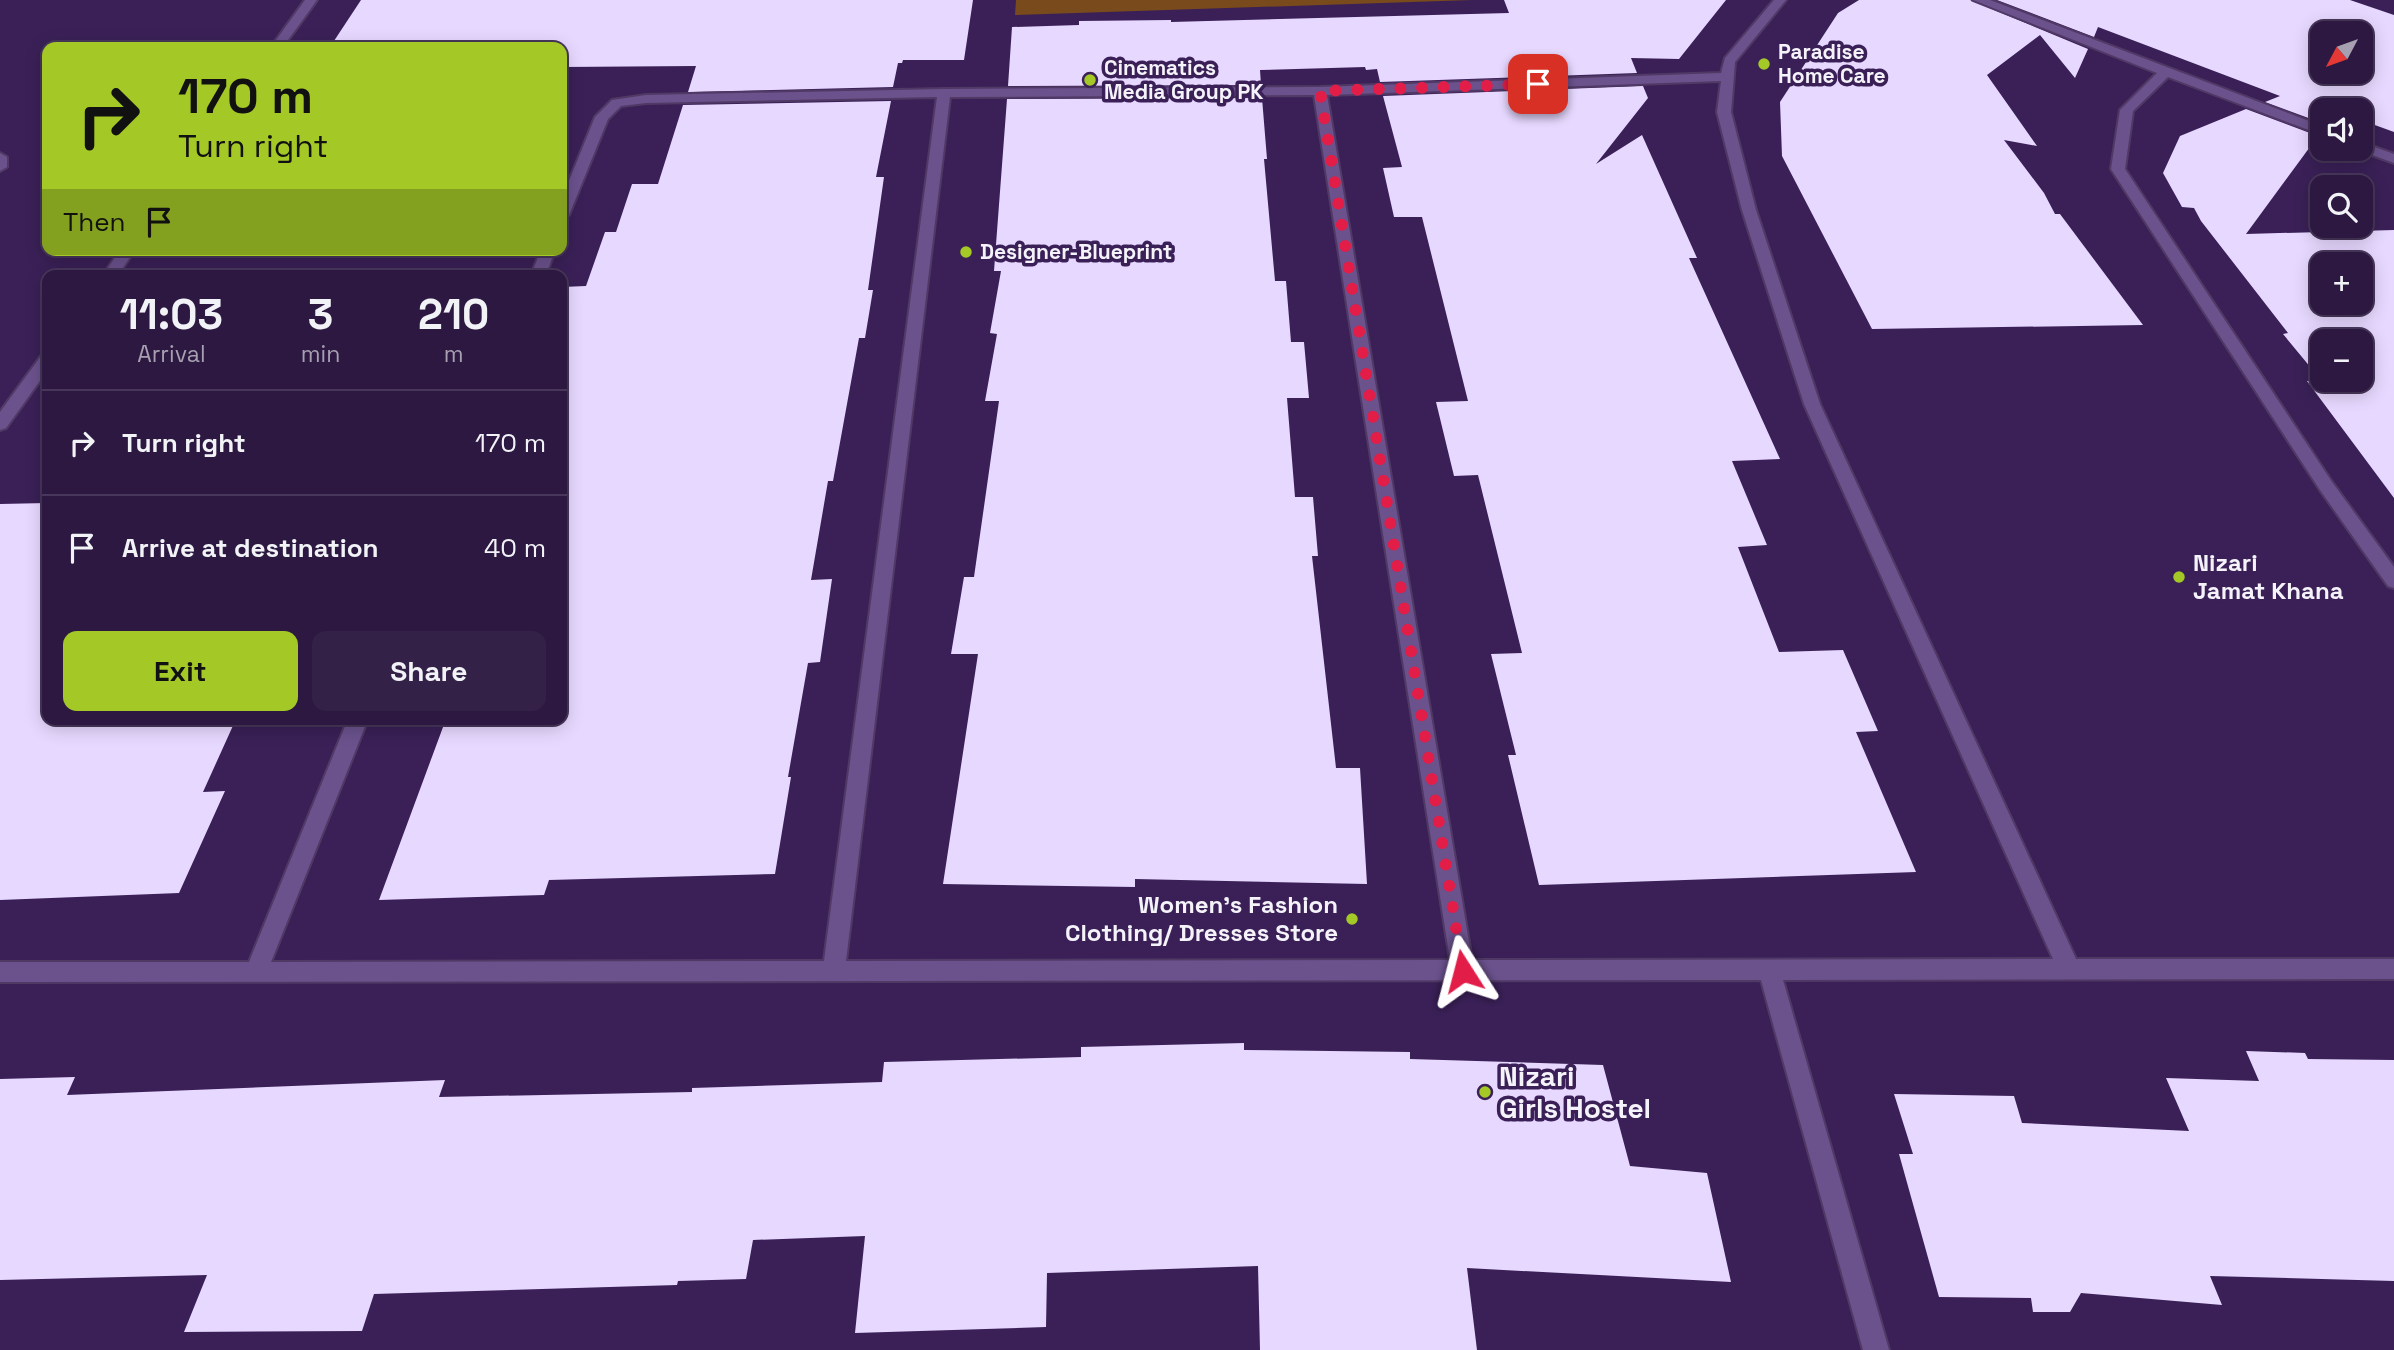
<!DOCTYPE html>
<html lang="en">
<head>
<meta charset="utf-8">
<style>
  body { margin:0; font-family:"Space Grotesk",sans-serif; background:#342148; color:#f1f3f6; height:100vh; display:flex; flex-direction:column; font-size:26px; white-space:nowrap }
  * { box-sizing:border-box; margin:0 }
  p { font-size:23px; color:#a6a0b1 }
  .icon { flex:none; width:38px; height:38px; fill:none; stroke:currentColor; stroke-width:2; stroke-linecap:round; stroke-linejoin:round }
  .map { position:relative; flex:1; overflow:hidden }
  .sheet { position:absolute; left:42px; top:270px; width:525px; height:455px; display:flex; flex-direction:column; background:#2c1841; border-radius:14px; box-shadow:0 4px 18px #0003,0 0 0 2px #48375a }
  .sheet>* { flex:none }
  .top-card { position:absolute; left:42px; top:42px; width:525px; height:214px; border-radius:14px; box-shadow:0 4px 18px #0003,0 0 0 2px #48375a; background:#a4c826; color:#111; overflow:hidden }
  .needle { width:46px; rotate:229deg }
  .controls { position:absolute; left:2310px; top:21px; display:grid; gap:14px }
  .controls a { display:grid; place-items:center; width:63px; height:63px; border-radius:14px; background:#2c1841; box-shadow:0 4px 18px #0003,0 0 0 2px #48375a; font-size:35px }
  .pin { position:absolute; display:grid; place-items:center; width:60px; height:60px; color:#fff; margin:-30px; border-radius:14px; box-shadow:0 4px 10px #0006 }
  .me { position:absolute; width:77px; margin:-38px; rotate:351deg; stroke-linejoin:round; filter:drop-shadow(0 0 5px #0008) }
  .turn { display:flex; align-items:center; gap:24px; height:147px; padding:0 21px; font-size:32px }
  .turn .icon { width:91px; height:91px; stroke-width:2.5 }
  .turn b { display:block; font-size:49px; line-height:60px }
  .then { display:flex; align-items:center; height:66px; padding:0 21px; background:#0003; gap:14px; font-size:26px }
  .eta { display:flex; justify-content:space-evenly; align-items:center; height:119px; text-align:center }
  .eta b { font-size:42px; font-weight:700; line-height:49px }
  .button { display:flex; gap:14px; margin-top:auto; padding:14px 21px }
  .button a { flex:1; height:80px; border-radius:14px; background:#a4c826; color:#111; font-size:28px; font-weight:700; line-height:80px; text-align:center }
  .button a+a { background:#342148; color:#f1f3f6 }
  ul { padding:0; list-style:none }
  li { display:flex; align-items:center; gap:21px; height:105px; padding:0 21px; border-top:2px solid #48375a }
  li div { flex:1 }
  li b { display:block; font-size:26px }
  li em { font-style:normal }
  .map>svg:first-child { display:block }
  .green { fill:#784a1c }
  .building { fill:#e7d8ff; fill-rule:evenodd }
  .lines { fill:none; stroke-linecap:round; stroke-linejoin:round }
  .minor-casing { stroke:#503965; stroke-width:4 }
  .minor { fill:#6b528d; fill-rule:evenodd }
  .route { stroke:#e11d48; stroke-width:12; stroke-dasharray:0 21.6 }
  .poi-dot { fill:#a4c826; stroke:#3a2057; stroke-width:2.5 }
  .labels { text-anchor:middle; stroke-width:7; stroke-linejoin:round; paint-order:stroke }
  .far-poi-label { font-size:21px; font-weight:bold; fill:#f5f3fa; stroke:#3a2057; text-anchor:start }
  .poi-label { font-size:24px; font-weight:bold; fill:#f5f3fa; stroke:#3a2057; text-anchor:start }
  .near-poi-label { font-size:28px; font-weight:bold; fill:#f5f3fa; stroke:#3a2057; text-anchor:start }
</style>
</head>
<body>
<div class="map">
<svg width="2394" height="1350" viewBox="0 0 2394 1350">
  <rect width="100%" height="100%" fill="#3a2057"/>
  <polygon class="green" points="1016,0 1472,0 1015,15"/>
  <g class="building">
    <polygon points="361,0 973,0 964,60 903,60 902,63 898,63 893,87 688,92 696,66 562,67 562,47 330,47"/>
    <polygon points="1504,0 1726,0 1679,59 1631,58 1637,73 1380,82 1377,69 1366,70 1365,67 1260,70 1261,85 1008,86 1012,27 1079,25 1079,21 1171,20 1171,22 1509,13"/>
    <polygon points="1859,0 1970,0 2088,49 2075,78 2040,35 1987,75 2037,146 2004,140 2044,193 2055,214 2060,214 2143,325 1872,329 1782,156 1780,102 1838,13"/>
    <path d="M1997,0H2350L2394,15V132L2361,120V110H2322V123L2265,102L2280,96L2098,27L2094,37ZM2322,33H2361V72H2322Z"/>
    <polygon points="1643,86 1648,98 1596,164 1642,135 1697,258 1689,258 1780,459 1732,461 1767,545 1738,547 1779,652 1843,650 1878,731 1856,732 1916,872 1539,885 1508,755 1516,755 1491,654 1522,653 1478,475 1454,476 1436,402 1468,401 1422,217 1394,217 1383,168 1402,167 1383,96"/>
    <polygon points="1262,98 1267,159 1264,159 1275,281 1286,281 1291,342 1304,342 1309,398 1287,398 1295,497 1313,497 1318,556 1312,556 1336,768 1360,768 1367,884 1135,879 1135,887 943,884 978,654 951,654 964,577 974,577 999,401 985,401 997,334 990,333 1001,271 994,271 1007,99"/>
    <polygon points="891,101 876,177 884,177 868,290 873,290 865,338 859,338 833,481 828,481 811,580 832,579 820,662 808,663 788,777 791,777 775,874 549,880 544,895 379,900 446,719 562,719 562,287 586,286 605,232 616,232 632,184 658,184 683,105"/>
    <path d="M2246,109L2318,136L2246,234L2394,230V498L2307,381L2321,380L2283,334L2288,333L2201,221L2194,208L2182,207L2163,173L2180,136ZM2322,264H2361V303H2322ZM2322,341H2361V380H2322Z"/>
    <polygon points="47,503 47,719 236,719 203,792 225,791 179,893 0,900 0,504"/>
    <polygon points="1244,1043 1244,1050 1410,1052 1410,1059 1603,1065 1630,1166 1707,1173 1731,1282 1467,1268 1477,1350 1260,1350 1258,1266 1047,1273 1046,1327 855,1333 865,1236 753,1240 746,1279 678,1281 677,1285 374,1294 362,1331 184,1332 207,1275 0,1280 0,1079 75,1077 67,1095 445,1080 439,1097 692,1092 692,1088 882,1082 884,1062 1081,1057 1081,1047"/>
    <polygon points="2246,1051 2305,1053 2308,1059 2394,1060 2394,1281 2210,1276 2222,1305 2081,1293 2070,1312 2033,1312 2031,1298 1939,1297 1899,1154 1913,1154 1894,1094 2014,1096 2022,1123 2189,1131 2166,1078 2259,1081"/>
  </g>
  <g class="lines">
    <g class="minor-casing">
      <g id="minor">
        <polygon points="305,0 317,0 283,47 271,47"/>
        <path d="M1774,0H1786L1735,62L1731,112L1756,210L1820,404L2076,959H2394V979L1783,980L1889,1350H1863L1761,980L0,982V962H249L348,719H368L271,962L824,961L937,97L646,103L621,106L608,119L569,215L562,219V198L595,117L612,100L646,95L944,89L1320,87L1721,73L1725,58ZM1721,81L1717,112L1742,210L1804,404L2053,959L1472,960L1327,95ZM1314,95L1450,960L846,961L950,97Z"/>
        <polygon points="1973,0 1990,0 2322,126 2322,135 2168,77 2133,111 2125,169 2332,482 2394,567 2394,588 2388,586 2320,490 2111,169 2120,110 2157,73"/>
        <polygon points="2361,142 2394,154 2394,163 2356,149 2361,149"/>
        <polygon points="0,153 7,157 7,167 0,171"/>
        <polygon points="120,250 135,250 118,275 103,275"/>
        <polygon points="541,250 555,250 546,275 531,275"/>
        <polygon points="47,355 47,371 6,428 0,430 0,412 41,356"/>
      </g>
    </g>
    <use href="#minor" class="minor"/>
  </g>
  <g class="lines">
    <polyline class="route" points="1463,971 1320,91 1538,84"/>
  </g>
  <g class="poi-dot">
    <circle cx="1764" cy="64" r="7"/>
    <circle cx="1090" cy="80" r="7"/>
    <circle cx="966" cy="252" r="7"/>
    <circle cx="2179" cy="577" r="7"/>
    <circle cx="1352" cy="919" r="7"/>
    <circle cx="1485" cy="1092" r="7"/>
  </g>
  <g class="labels">
    <g class="far-poi-label">
      <text x="1778" y="59">Paradise<tspan x="1778" dy="24">Home Care</tspan></text>
      <text x="1104" y="75">Cinematics<tspan x="1104" dy="24">Media Group PK</tspan></text>
      <text x="980" y="259">Designer-Blueprint</text>
    </g>
    <g class="poi-label">
      <text x="2193" y="571">Nizari<tspan x="2193" dy="28">Jamat Khana</tspan></text>
      <text x="1338" y="913" text-anchor="end">Women's Fashion<tspan x="1338" dy="28">Clothing/ Dresses Store</tspan></text>
    </g>
    <g class="near-poi-label">
      <text x="1499" y="1086">Nizari<tspan x="1499" dy="32">Girls Hostel</tspan></text>
    </g>
  </g>
</svg>
<div class="controls">
<a><svg class="needle" viewBox="-14 -14 28 28"><path d="M0-13l5 13h-10z" fill="#e53935"/><path d="M0 13l5-13h-10z" fill="#a6a0b1"/></svg></a>
<a><svg class="icon" aria-label="sound" viewBox="0 0 24 24"><path d="M4 9h4l5-4v14l-5-4H4zM17 9q2 3 0 6"/></svg></a>
<a><svg class="icon" aria-label="search" viewBox="0 0 24 24"><circle cx="10" cy="10" r="6"/><path d="M15 15l6 6"/></svg></a>
<a>+</a>
<a>−</a>
</div>
<div class="pin" style="left:1538px;top:84px;background:#d93025"><svg class="icon" aria-label="arrive" viewBox="0 0 24 24"><path d="M6 21V4h12l-3 4 3 4H6"/></svg></div>
<svg class="me" style="left:1463px;top:971px" viewBox="-20 -20 40 40"><path d="M0-17L14 15 0 8-14 15z" fill="#e11d48" stroke="#fff" stroke-width="4"/></svg>
<div class="top-card">
<div class="turn"><svg class="icon" aria-label="right" viewBox="0 0 24 24"><path d="M7 20v-9h11M14 6l5 5-5 5"/></svg><div><b>170 m</b>Turn right</div></div>
<div class="then">Then<svg class="icon" aria-label="arrive" viewBox="0 0 24 24"><path d="M6 21V4h12l-3 4 3 4H6"/></svg></div>
</div>
<section class="sheet">
<div class="eta">
<div><b>11:03</b><p>Arrival</p></div>
<div><b>3</b><p>min</p></div>
<div><b>210</b><p>m</p></div>
</div>
<ul>
<li><svg class="icon" aria-label="right" viewBox="0 0 24 24"><path d="M7 20v-9h11M14 6l5 5-5 5"/></svg><div><b>Turn right</b></div><em>170 m</em></li>
<li><svg class="icon" aria-label="arrive" viewBox="0 0 24 24"><path d="M6 21V4h12l-3 4 3 4H6"/></svg><div><b>Arrive at destination</b></div><em>40 m</em></li>
</ul>
<div class="button"><a>Exit</a><a>Share</a></div>
</section>
</div>
</body>
</html>
